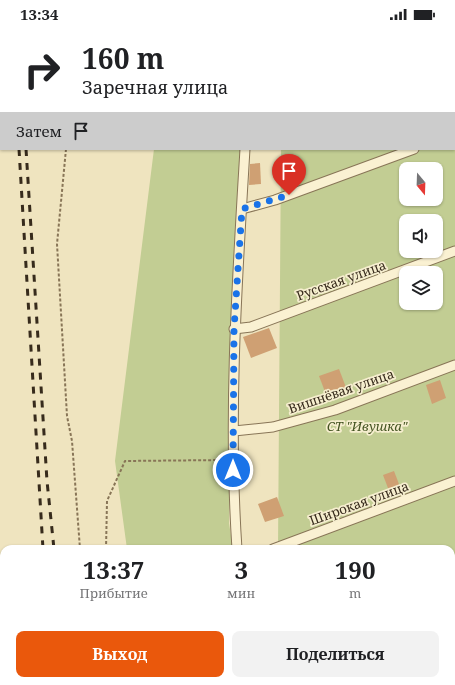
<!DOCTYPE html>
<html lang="ru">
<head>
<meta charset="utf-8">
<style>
  body { margin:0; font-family:"Noto Serif",serif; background:#f2f2f2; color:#202124; height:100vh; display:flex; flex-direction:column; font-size:15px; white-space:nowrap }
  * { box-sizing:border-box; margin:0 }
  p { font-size:13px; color:#757577 }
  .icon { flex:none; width:22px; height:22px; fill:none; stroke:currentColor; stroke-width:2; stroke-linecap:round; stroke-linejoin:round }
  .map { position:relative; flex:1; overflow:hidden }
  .panel { position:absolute; left:0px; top:517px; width:455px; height:140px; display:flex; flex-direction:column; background:#fff; border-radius:12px 12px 0 0; box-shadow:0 1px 3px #0004 }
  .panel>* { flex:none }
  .top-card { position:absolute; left:0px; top:0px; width:455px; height:122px; box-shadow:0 1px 3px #0004; background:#fff; color:#202124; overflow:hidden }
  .needle { width:26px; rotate:161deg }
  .controls { position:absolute; left:399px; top:134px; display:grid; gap:8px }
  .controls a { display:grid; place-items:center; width:44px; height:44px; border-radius:8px; background:#fff; box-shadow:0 1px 3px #0004; font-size:20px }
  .pin { position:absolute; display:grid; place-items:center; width:34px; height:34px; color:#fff; margin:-41px -17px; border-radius:50% 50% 50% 0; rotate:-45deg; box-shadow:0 0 4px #0007 }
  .pin .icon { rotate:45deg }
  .me { position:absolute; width:44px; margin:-22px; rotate:0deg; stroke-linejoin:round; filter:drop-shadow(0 0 3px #0008) }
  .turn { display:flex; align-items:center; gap:14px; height:84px; padding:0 16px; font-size:18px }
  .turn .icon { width:52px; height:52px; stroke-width:2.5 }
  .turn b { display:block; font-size:28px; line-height:34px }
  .then { display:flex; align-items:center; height:38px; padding:0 16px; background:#0003; gap:8px; font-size:15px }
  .eta { display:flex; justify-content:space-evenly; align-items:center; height:68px; text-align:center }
  .eta b { font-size:24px; font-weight:700; line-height:28px }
  .primary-button { display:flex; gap:8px; margin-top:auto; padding:8px 16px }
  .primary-button a { flex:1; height:46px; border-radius:8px; background:#ea580c; color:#fff; font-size:16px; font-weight:700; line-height:46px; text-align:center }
  .primary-button a+a { background:#f2f2f2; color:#202124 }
  .status { display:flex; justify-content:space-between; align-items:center; height:28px; padding:0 20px; background:#fff; direction:ltr }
  .status svg { height:11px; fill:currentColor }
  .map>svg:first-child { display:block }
  .green { fill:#c2cd93; fill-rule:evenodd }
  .building { fill:#cfa073 }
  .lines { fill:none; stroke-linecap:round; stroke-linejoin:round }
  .service-casing { stroke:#887557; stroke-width:6 }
  .minor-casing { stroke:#887557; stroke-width:11 }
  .path { stroke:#887557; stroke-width:2; stroke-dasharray:3 2; stroke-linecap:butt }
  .service { stroke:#faf1d2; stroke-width:4.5 }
  .minor { stroke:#faf1d2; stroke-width:9 }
  .rail { stroke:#372b1c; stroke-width:3; stroke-dasharray:7 7; stroke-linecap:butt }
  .route { stroke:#1a73e8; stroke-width:7; stroke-dasharray:0 12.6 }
  .labels { text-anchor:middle; stroke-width:3.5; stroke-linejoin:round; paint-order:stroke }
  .street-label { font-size:13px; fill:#372b1c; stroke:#f6eecf }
  .park-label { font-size:13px; font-style:italic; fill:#445422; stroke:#f6eecf }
</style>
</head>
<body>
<div class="status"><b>13:34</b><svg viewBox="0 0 49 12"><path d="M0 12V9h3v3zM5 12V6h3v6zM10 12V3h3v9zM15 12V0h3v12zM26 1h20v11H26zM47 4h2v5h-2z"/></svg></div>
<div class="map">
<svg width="455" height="657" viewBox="0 0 455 657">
  <rect width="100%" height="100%" fill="#efe4bf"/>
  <g class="green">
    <path d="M282,0H455V657H277V653H451V521H278L281,121H454V1ZM406,141H436V171H406ZM406,193H436V223H406ZM406,245H436V275H406Z"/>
    <polygon points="154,121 241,121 231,302 229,495 233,521 127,521 115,433"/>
    <polygon points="144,653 252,653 253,657 144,657"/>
  </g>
  <g class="building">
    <polygon points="260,135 261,156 249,157 250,136"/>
    <polygon points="269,300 277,320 251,330 243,309"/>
    <polygon points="339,341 347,362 327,369 319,348"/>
    <polygon points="440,352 446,370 432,376 426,357"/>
    <polygon points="394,443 402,464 391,468 383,447"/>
    <polygon points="277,469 284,488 265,494 258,476"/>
  </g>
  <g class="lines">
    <g class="service-casing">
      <polyline id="service" points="257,653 258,657"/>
    </g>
    <g class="minor-casing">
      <g id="minor">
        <polyline points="253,1 253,0"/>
        <polyline points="392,1 394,0"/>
        <polyline points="454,106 455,106"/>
        <polyline points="242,181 275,172 414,121"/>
        <polyline points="234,301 251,299 455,223"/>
        <polyline points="234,403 273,399 335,382 455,337"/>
        <path d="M237,521C228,388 237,254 245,121"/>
        <polyline points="273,521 455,453"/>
        <polyline points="451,569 455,568"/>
      </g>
    </g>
    <g class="path">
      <polyline points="71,1 71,0"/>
      <polyline points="66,121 57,216 67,388 72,413 80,521"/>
      <polyline points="106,521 107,473 125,433 224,432"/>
      <polyline points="100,653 101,657"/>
      <polyline points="117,653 118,657"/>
    </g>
    <use href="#service" class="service"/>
    <use href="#minor" class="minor"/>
    <g class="rail">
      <polyline points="12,0 12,1"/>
      <polyline points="19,0 19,1"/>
      <polyline points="19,121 43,521"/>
      <polyline points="26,121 47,453 54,521"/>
      <polyline points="63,653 63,657"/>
      <polyline points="73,653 74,657"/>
    </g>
  </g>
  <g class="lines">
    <polyline class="route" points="233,442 234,301 242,181 289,167"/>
  </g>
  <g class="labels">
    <g class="street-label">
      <text transform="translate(341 252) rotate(-20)" y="5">Русская улица</text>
      <text transform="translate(341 363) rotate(-19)" y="5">Вишнёвая улица</text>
      <text transform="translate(359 475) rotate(-20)" y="5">Широкая улица</text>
    </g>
    <g class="park-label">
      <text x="367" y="403">СТ "Ивушка"</text>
    </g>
  </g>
</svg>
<div class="controls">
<a><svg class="needle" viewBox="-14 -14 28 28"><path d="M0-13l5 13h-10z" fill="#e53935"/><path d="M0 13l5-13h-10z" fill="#757577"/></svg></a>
<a><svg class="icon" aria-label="sound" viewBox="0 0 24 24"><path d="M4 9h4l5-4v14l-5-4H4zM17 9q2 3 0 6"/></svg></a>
<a><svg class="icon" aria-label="layers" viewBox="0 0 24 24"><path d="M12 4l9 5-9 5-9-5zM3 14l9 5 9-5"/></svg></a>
</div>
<div class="pin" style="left:289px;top:167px;background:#d93025"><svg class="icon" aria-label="arrive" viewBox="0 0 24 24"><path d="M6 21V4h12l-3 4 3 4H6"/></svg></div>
<svg class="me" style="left:233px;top:442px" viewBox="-20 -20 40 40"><circle r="17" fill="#1a73e8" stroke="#fff" stroke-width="3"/><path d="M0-11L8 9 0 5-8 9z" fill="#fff"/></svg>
<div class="top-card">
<div class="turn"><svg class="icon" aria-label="right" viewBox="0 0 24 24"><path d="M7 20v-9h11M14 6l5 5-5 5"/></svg><div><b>160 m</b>Заречная улица</div></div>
<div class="then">Затем<svg class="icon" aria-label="arrive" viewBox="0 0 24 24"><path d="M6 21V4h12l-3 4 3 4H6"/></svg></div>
</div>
<section class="panel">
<div class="eta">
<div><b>13:37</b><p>Прибытие</p></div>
<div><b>3</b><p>мин</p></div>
<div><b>190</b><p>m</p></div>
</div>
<div class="primary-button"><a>Выход</a><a>Поделиться</a></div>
</section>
</div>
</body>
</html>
